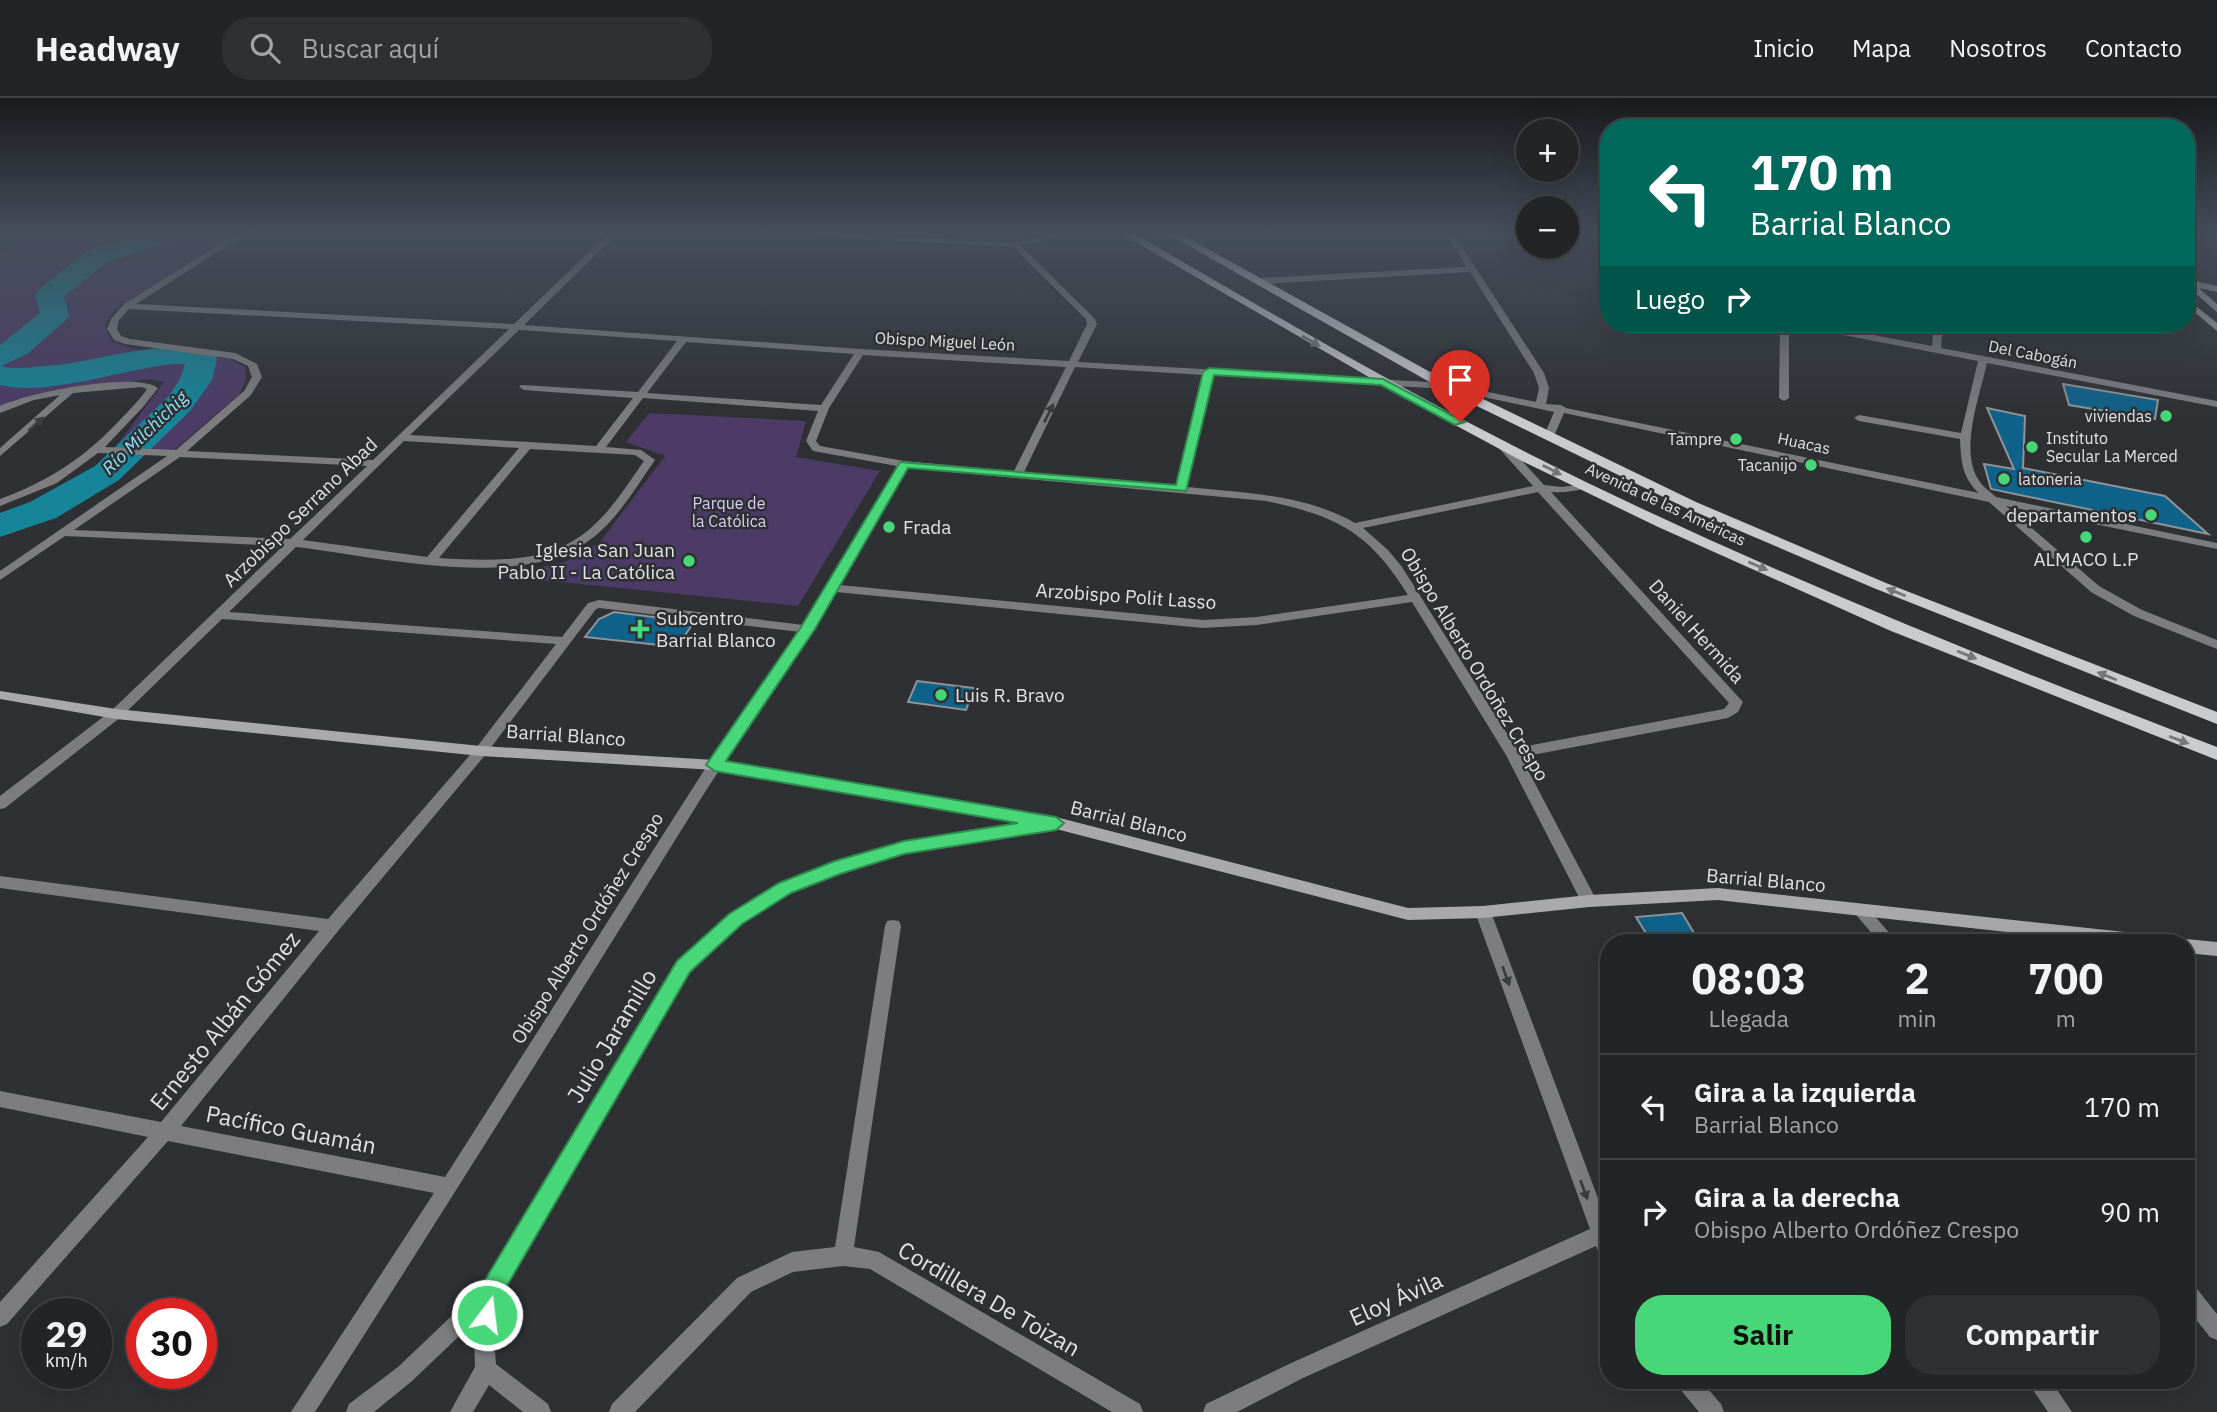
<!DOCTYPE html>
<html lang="es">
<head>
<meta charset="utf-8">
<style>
  body { margin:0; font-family:"IBM Plex Sans",sans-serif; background:#2e3032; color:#f1f3f6; height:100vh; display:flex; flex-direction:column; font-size:26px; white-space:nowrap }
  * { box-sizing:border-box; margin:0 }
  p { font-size:23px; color:#a2a4a7 }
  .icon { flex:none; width:38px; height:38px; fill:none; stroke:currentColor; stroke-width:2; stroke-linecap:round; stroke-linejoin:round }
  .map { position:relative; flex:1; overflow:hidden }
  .panel { position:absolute; left:1600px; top:836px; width:595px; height:455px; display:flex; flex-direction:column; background:#222426; border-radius:28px; box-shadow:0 7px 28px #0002,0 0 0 2px #3f4143 }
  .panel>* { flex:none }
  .hud { position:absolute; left:1600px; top:21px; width:595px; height:214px; border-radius:28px; box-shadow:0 7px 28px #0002,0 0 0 2px #3f4143; background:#00695c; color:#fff; overflow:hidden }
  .tools { position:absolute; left:1516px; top:21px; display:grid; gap:14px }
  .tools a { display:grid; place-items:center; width:63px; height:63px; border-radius:50%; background:#222426; box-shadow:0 7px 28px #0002,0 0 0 2px #3f4143; font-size:35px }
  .speed { position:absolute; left:21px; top:1200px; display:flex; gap:14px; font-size:35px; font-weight:700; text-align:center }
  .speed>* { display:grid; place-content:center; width:91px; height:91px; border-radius:50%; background:#222426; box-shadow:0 7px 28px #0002,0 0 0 2px #3f4143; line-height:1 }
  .speed small { font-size:18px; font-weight:400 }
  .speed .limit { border:10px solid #d22; background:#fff; color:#111 }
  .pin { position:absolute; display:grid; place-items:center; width:60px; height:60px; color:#fff; margin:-72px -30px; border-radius:50% 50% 50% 0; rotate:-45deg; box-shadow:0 0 7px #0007 }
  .pin .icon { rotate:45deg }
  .me { position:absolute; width:77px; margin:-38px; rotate:15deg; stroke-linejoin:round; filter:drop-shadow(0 0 5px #0008) }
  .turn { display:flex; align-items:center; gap:24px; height:147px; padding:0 35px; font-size:32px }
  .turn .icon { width:91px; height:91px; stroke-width:2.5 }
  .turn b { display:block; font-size:49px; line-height:60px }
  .then { display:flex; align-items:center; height:66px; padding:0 35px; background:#0003; gap:14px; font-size:26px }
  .eta { display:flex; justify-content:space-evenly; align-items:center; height:119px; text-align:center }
  .eta b { font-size:42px; font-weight:800; line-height:49px }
  .button { display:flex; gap:14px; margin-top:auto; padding:14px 35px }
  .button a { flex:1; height:80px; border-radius:28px; background:#47d779; color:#111; font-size:28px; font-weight:800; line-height:80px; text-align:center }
  .button a+a { background:#2e3032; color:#f1f3f6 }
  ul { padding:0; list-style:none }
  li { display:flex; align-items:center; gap:21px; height:105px; padding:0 35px; border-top:2px solid #3f4143 }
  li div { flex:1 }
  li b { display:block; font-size:26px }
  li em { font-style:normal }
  header { display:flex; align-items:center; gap:42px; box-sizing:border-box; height:98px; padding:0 35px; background:#222426; border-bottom:2px solid #3f4143 }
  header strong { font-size:33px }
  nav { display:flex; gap:38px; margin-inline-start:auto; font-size:24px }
  .search { width:490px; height:63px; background:#2e3032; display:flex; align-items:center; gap:18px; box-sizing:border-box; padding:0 24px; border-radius:28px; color:#a2a4a7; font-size:26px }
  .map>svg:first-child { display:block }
  .green { fill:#4b3b66 }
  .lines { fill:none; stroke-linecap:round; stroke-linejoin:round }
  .river { fill:#16859a; fill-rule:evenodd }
  .building { fill:#0f6289; stroke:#909496; stroke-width:2 }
  .street { fill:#7d7d7f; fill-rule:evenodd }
  .secondary { fill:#a9a9ac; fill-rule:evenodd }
  .primary { fill:#cacbce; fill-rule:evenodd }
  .oneway { fill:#747679 }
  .oneway2 { fill:#3a3c3e }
  .route { fill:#47d779; stroke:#2e8c4f; stroke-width:2 }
  .poi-dot { fill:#47d779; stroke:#2e3033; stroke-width:2.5 }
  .labels { text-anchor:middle; stroke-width:5; stroke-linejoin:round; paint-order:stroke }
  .far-street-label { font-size:16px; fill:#e1e2e4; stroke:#2e3033 }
  .far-poi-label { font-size:16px; fill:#e1e2e4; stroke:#2e3033; text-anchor:end }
  .far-park-label { font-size:16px; fill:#dbcdf7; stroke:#2e3033 }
  .far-water-label { font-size:18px; font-style:italic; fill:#8ee6fc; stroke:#2e3033 }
  .street-label { font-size:19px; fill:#e1e2e4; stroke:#2e3033 }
  .poi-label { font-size:19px; fill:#e1e2e4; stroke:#2e3033; text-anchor:start }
  .near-street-label { font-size:23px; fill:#e1e2e4; stroke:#2e3033 }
</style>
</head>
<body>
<header>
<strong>Headway</strong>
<div class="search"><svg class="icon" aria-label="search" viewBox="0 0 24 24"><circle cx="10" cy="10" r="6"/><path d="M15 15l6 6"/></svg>Buscar aquí</div>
<nav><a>Inicio</a><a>Mapa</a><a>Nosotros</a><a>Contacto</a></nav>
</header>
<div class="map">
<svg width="2217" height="1314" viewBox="0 0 2217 1314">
  <rect width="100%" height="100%" fill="#2e3033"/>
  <g class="green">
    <path d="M0,135H237L120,208C107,221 101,226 111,243L133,251L231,261L245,269L246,281L240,296L173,353L114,351L164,284L148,281L18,301L0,309V155L15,147L0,143Z"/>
    <polygon points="649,315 806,323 796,359 880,373 798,508 501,478 568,463 600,444 665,358 626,344"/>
  </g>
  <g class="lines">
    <path class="river" d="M144,135H185L181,140L107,164L64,199L69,217L65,223L27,256L1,268C16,272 30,269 45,268C101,264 157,239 213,255L217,261L212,282L190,313L119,382L56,420L0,439V415L30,404L95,368L168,299L180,281L185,266H175C124,270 50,299 0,287V247L40,215L35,197L39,191L89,152Z"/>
  </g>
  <g class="building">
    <polygon points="2063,286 2158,302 2155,321 2069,307"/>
    <polygon points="1987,310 2025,318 2023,370 2165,398 2208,436 1991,391 1984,366 2014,371"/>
    <polygon points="614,514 694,524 677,549 585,539 599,521"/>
    <polygon points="917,583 974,590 966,612 908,604"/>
    <polygon points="1682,815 1700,845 1652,845 1636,819"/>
  </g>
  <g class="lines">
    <g class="street">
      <path d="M237,135H247L136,206L514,226L609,135H618L524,227L860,251L1069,263L1087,226L1086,221L1013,149L788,137L784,135H840L1015,145L1055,135H1071L1021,148L1094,220L1097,226L1078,264L1446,285L1536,304L1539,290L1534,275L1470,174L1260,186L1256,183L1260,180L1467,169L1445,135H1453L1544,275L1549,290L1546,306L1561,307L1566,310L1979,395C1962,380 1961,363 1960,341L1859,323L1854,320L1859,317L1961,335L1978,263L1802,229L1797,226H1815L1932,248L1934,226H1943L1941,250L2217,303V309L1987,265C1980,297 1958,355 1980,384C1984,390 1991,394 1996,399L2217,445V451L2006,408L2099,488L2142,512L2217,542V551L2134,518L2091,494L1989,404L1564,315L1554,338L1549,341L1544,338L1554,314L1446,291L1213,277L1187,389C1243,395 1305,396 1355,425L1533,388L1496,347V343H1504L1544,387L1562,389L1587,386V390C1575,393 1563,395 1551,394L1743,604L1738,614L1728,620L1521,659L1597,803L1595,807L1589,809L1583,807L1506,657L1412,504L1257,527L1203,530L836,494C794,566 744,632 700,702C573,907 445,1111 315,1314H291L434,1095L168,1043L7,1226L0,1229V1204L148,1039L0,1009V993L161,1024L319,833L0,790V778L328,821L476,650L556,546L222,521L121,619L5,710L0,711V698L111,613L283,448L65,438L0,482V473L167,358L98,355L57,385L0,408V401C47,384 84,360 118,324C128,313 139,303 147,291L141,289L73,295L0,358V350L60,297L34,302L0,315V308C27,295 135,273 158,290L143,309L105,349L176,352L244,293L252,279L248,268L233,261L125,246L114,242L107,231L111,221L124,206ZM129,211L509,231L373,362L187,353L251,297L262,279L257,266L235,255L130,241L121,238L117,231L119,222ZM519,232L677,243L638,294L521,287L519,289L524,292L633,300L596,348L410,337ZM686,244L854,256L821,307L647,295ZM863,257L1066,269L1014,373L904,363L820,348L816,343L829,310ZM1075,269L1204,277L1176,388L1024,374ZM643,300L818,313L806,343L813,353L897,368L804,527L599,502L588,505L562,539L229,514L296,449C377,458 522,495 591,441C618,421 636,389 655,362L641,352L606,349ZM404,343L519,350L427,459L303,442ZM530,351L635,357L644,363C628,385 614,409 594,427C553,467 492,463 439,460ZM180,359L367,368L290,441L74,432ZM907,370L1266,403C1337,418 1369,434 1408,497L1257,519L1203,522L840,487ZM1538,394L1729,605L1724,611L1516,650L1402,469L1388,452L1363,430ZM599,510L800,534L710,663L445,1079L181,1028L338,833L486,656L596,511Z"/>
      <polygon points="1602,135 1608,135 1608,139"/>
      <polygon points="1780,226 1789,226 1789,300 1784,303 1779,300"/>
      <polygon points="1054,720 1059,722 1061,726 1059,730 904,756 839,775 790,794 741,826 690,874 500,1198 494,1240 496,1266 548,1306 551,1314 523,1314 489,1287 473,1314 450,1314 475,1269 474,1240 476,1222 412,1283 374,1314 346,1314 349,1306 398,1269 483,1188 678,864 729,816 780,786 835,764 904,744 967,732"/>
      <polygon points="1860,806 1866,808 1898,845 1880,845 1852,812 1854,808"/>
      <polygon points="1483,808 1489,810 1491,814 1608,1127 1608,1163 1601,1160 1596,1148 1303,1280 1237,1314 1203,1314 1206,1306 1289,1266 1590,1131 1475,814 1477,810"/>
      <polygon points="893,822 899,823 901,828 854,1149 879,1154 1140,1306 1143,1314 1112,1314 870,1171 843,1168 793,1174 751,1194 635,1314 609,1314 612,1306 737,1180 792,1154 835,1149 885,828 887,823"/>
      <polygon points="2186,1183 2193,1186 2217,1216 2217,1242 2210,1239 2186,1209"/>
      <polygon points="1677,1283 1701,1283 1721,1306 1724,1314 1699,1314 1680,1291"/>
      <polygon points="2027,1283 2051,1283 2072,1314 2048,1314"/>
    </g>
    <g class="secondary">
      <polygon points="2186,181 2217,188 2217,194 2199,190 2217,206 2217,214 2186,187"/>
      <polygon points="2186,200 2217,225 2217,233 2186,207"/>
      <polygon points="0,593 116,611 481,648 715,662 1056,719 1408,810 1483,808 1589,797 1718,790 2162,838 2168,840 2170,845 2105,845 1718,802 1589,809 1483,820 1408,822 1056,731 715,672 481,658 116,621 0,601"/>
      <polygon points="2186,841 2217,844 2217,858 2186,855 2186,845 2179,845"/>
    </g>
    <g class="primary">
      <path d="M1120,135H1133C1283,222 1432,310 1588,385C1793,484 2004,568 2217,649V662L1891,533L1656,428L1520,362L1405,300Z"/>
      <polygon points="1166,135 1179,135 1450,285 1696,404 1886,485 2217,614 2217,626 1876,491 1686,410 1442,291"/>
    </g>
  </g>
  <defs><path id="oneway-solid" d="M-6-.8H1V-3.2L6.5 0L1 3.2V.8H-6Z" transform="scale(1.75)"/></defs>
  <g class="oneway">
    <use href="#oneway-solid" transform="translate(1311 243) rotate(30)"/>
    <use href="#oneway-solid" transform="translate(1552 372) rotate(27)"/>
    <use href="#oneway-solid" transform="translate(1758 468) rotate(23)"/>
    <use href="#oneway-solid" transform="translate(1896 494) rotate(-158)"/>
    <use href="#oneway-solid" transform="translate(1967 557) rotate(22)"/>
    <use href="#oneway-solid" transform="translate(2107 578) rotate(-158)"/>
    <use href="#oneway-solid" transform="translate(2179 642) rotate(21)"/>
  </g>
  <g class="oneway2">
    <use href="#oneway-solid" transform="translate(1049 315) rotate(-63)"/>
    <use href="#oneway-solid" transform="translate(36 326) rotate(-42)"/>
    <use href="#oneway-solid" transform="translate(1506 878) rotate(70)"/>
    <use href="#oneway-solid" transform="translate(1584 1092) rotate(70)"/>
  </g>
  <linearGradient id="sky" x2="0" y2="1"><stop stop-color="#191a1c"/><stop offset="0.42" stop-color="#464e5b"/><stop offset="1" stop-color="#464e5b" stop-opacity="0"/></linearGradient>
  <rect width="2217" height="319" fill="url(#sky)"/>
  <polygon class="route" points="1209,270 1383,281 1465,324 1455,327 1381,287 1214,277 1186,393 908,370 815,531 726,663 1056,719 1064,725 1056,732 904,756 840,776 791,795 742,826 690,874 501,1198 495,1226 487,1229 479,1226 475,1217 482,1187 677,863 729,816 779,785 835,763 904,743 1018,725 715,673 706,667 801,529 900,364 1176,387 1203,274"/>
  <g class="poi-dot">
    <circle cx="2166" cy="318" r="7"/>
    <circle cx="1736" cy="341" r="7"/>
    <circle cx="2032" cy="349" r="7"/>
    <circle cx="1811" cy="367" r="7"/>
    <circle cx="2004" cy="381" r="7"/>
    <circle cx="2151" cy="417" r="7"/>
    <circle cx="889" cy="429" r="7"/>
    <circle cx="2086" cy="439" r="7"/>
    <circle cx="689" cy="463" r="7"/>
    <path d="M636.5 520.5h7v7h7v7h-7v7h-7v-7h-7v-7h7z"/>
    <circle cx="941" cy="597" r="7"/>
  </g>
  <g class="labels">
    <g class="far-street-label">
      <text transform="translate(945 243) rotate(3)" y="6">Obispo Miguel León</text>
      <text transform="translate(2033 256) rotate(11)" y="6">Del Cabogán</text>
      <text transform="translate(1804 345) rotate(12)" y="6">Huacas</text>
      <text transform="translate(1666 406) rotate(25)" y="6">Avenida de las Américas</text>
    </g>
    <g class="far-poi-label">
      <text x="2152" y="324">viviendas</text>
      <text x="2046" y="346" text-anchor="start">Instituto<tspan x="2046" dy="18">Secular La Merced</tspan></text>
      <text x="1722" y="347">Tampre</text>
      <text x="1797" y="373">Tacanijo</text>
      <text x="2018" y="387" text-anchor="start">latoneria</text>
    </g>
    <g class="far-park-label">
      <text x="729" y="411">Parque de<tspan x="729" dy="18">la Católica</tspan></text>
    </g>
    <g class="far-water-label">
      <text transform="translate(145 335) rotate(-44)" y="6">Río Milchichig</text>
    </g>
    <g class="street-label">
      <text transform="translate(300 414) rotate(-44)" y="7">Arzobispo Serrano Abad</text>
      <text transform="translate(1126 498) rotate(4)" y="7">Arzobispo Polit Lasso</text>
      <text transform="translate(1697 533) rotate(48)" y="7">Daniel Hermida</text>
      <text transform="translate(1475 566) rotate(59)" y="7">Obispo Alberto Ordoñez Crespo</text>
      <text transform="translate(566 637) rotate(4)" y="7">Barrial Blanco</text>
      <text transform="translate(1129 723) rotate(14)" y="7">Barrial Blanco</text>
      <text transform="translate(1766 782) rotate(5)" y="7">Barrial Blanco</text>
      <text transform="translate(587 830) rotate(-58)" y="7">Obispo Alberto Ordóñez Crespo</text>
    </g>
    <g class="poi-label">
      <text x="2137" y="424" text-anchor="end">departamentos</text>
      <text x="903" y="436">Frada</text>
      <text x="675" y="459" text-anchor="end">Iglesia San Juan<tspan x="675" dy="22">Pablo II - La Católica</tspan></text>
      <text x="2086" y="468" text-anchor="middle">ALMACO L.P</text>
      <text x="656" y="527">Subcentro<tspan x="656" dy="22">Barrial Blanco</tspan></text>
      <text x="955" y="604">Luis R. Bravo</text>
    </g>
    <g class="near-street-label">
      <text transform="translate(225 923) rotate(-51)" y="8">Ernesto Albán Gómez</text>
      <text transform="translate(612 938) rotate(-59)" y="8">Julio Jaramillo</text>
      <text transform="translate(291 1032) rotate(11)" y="8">Pacífico Guamán</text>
      <text transform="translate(989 1201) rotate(30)" y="8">Cordillera De Toizan</text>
      <text transform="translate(1396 1201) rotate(-24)" y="8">Eloy Ávila</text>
    </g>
  </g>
</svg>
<div class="tools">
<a>+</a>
<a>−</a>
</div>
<div class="speed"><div>29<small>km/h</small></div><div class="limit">30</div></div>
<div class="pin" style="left:1460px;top:324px;background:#d93025"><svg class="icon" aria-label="arrive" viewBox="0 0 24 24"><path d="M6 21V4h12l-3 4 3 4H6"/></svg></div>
<svg class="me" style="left:487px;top:1217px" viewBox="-20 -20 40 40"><circle r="17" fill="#47d779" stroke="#fff" stroke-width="3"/><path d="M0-11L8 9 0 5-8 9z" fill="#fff"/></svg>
<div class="hud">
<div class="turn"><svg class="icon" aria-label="left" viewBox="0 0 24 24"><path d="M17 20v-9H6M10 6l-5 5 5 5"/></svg><div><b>170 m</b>Barrial Blanco</div></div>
<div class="then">Luego<svg class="icon" aria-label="right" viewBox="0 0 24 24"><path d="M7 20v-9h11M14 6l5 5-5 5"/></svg></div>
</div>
<section class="panel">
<div class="eta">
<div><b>08:03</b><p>Llegada</p></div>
<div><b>2</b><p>min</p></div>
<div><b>700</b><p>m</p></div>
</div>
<ul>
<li><svg class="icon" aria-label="left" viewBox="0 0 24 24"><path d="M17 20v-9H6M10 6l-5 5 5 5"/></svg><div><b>Gira a la izquierda</b><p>Barrial Blanco</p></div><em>170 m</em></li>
<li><svg class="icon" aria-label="right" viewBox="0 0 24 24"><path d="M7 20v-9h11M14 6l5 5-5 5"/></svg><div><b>Gira a la derecha</b><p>Obispo Alberto Ordóñez Crespo</p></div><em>90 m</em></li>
</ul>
<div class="button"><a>Salir</a><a>Compartir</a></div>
</section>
</div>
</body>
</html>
